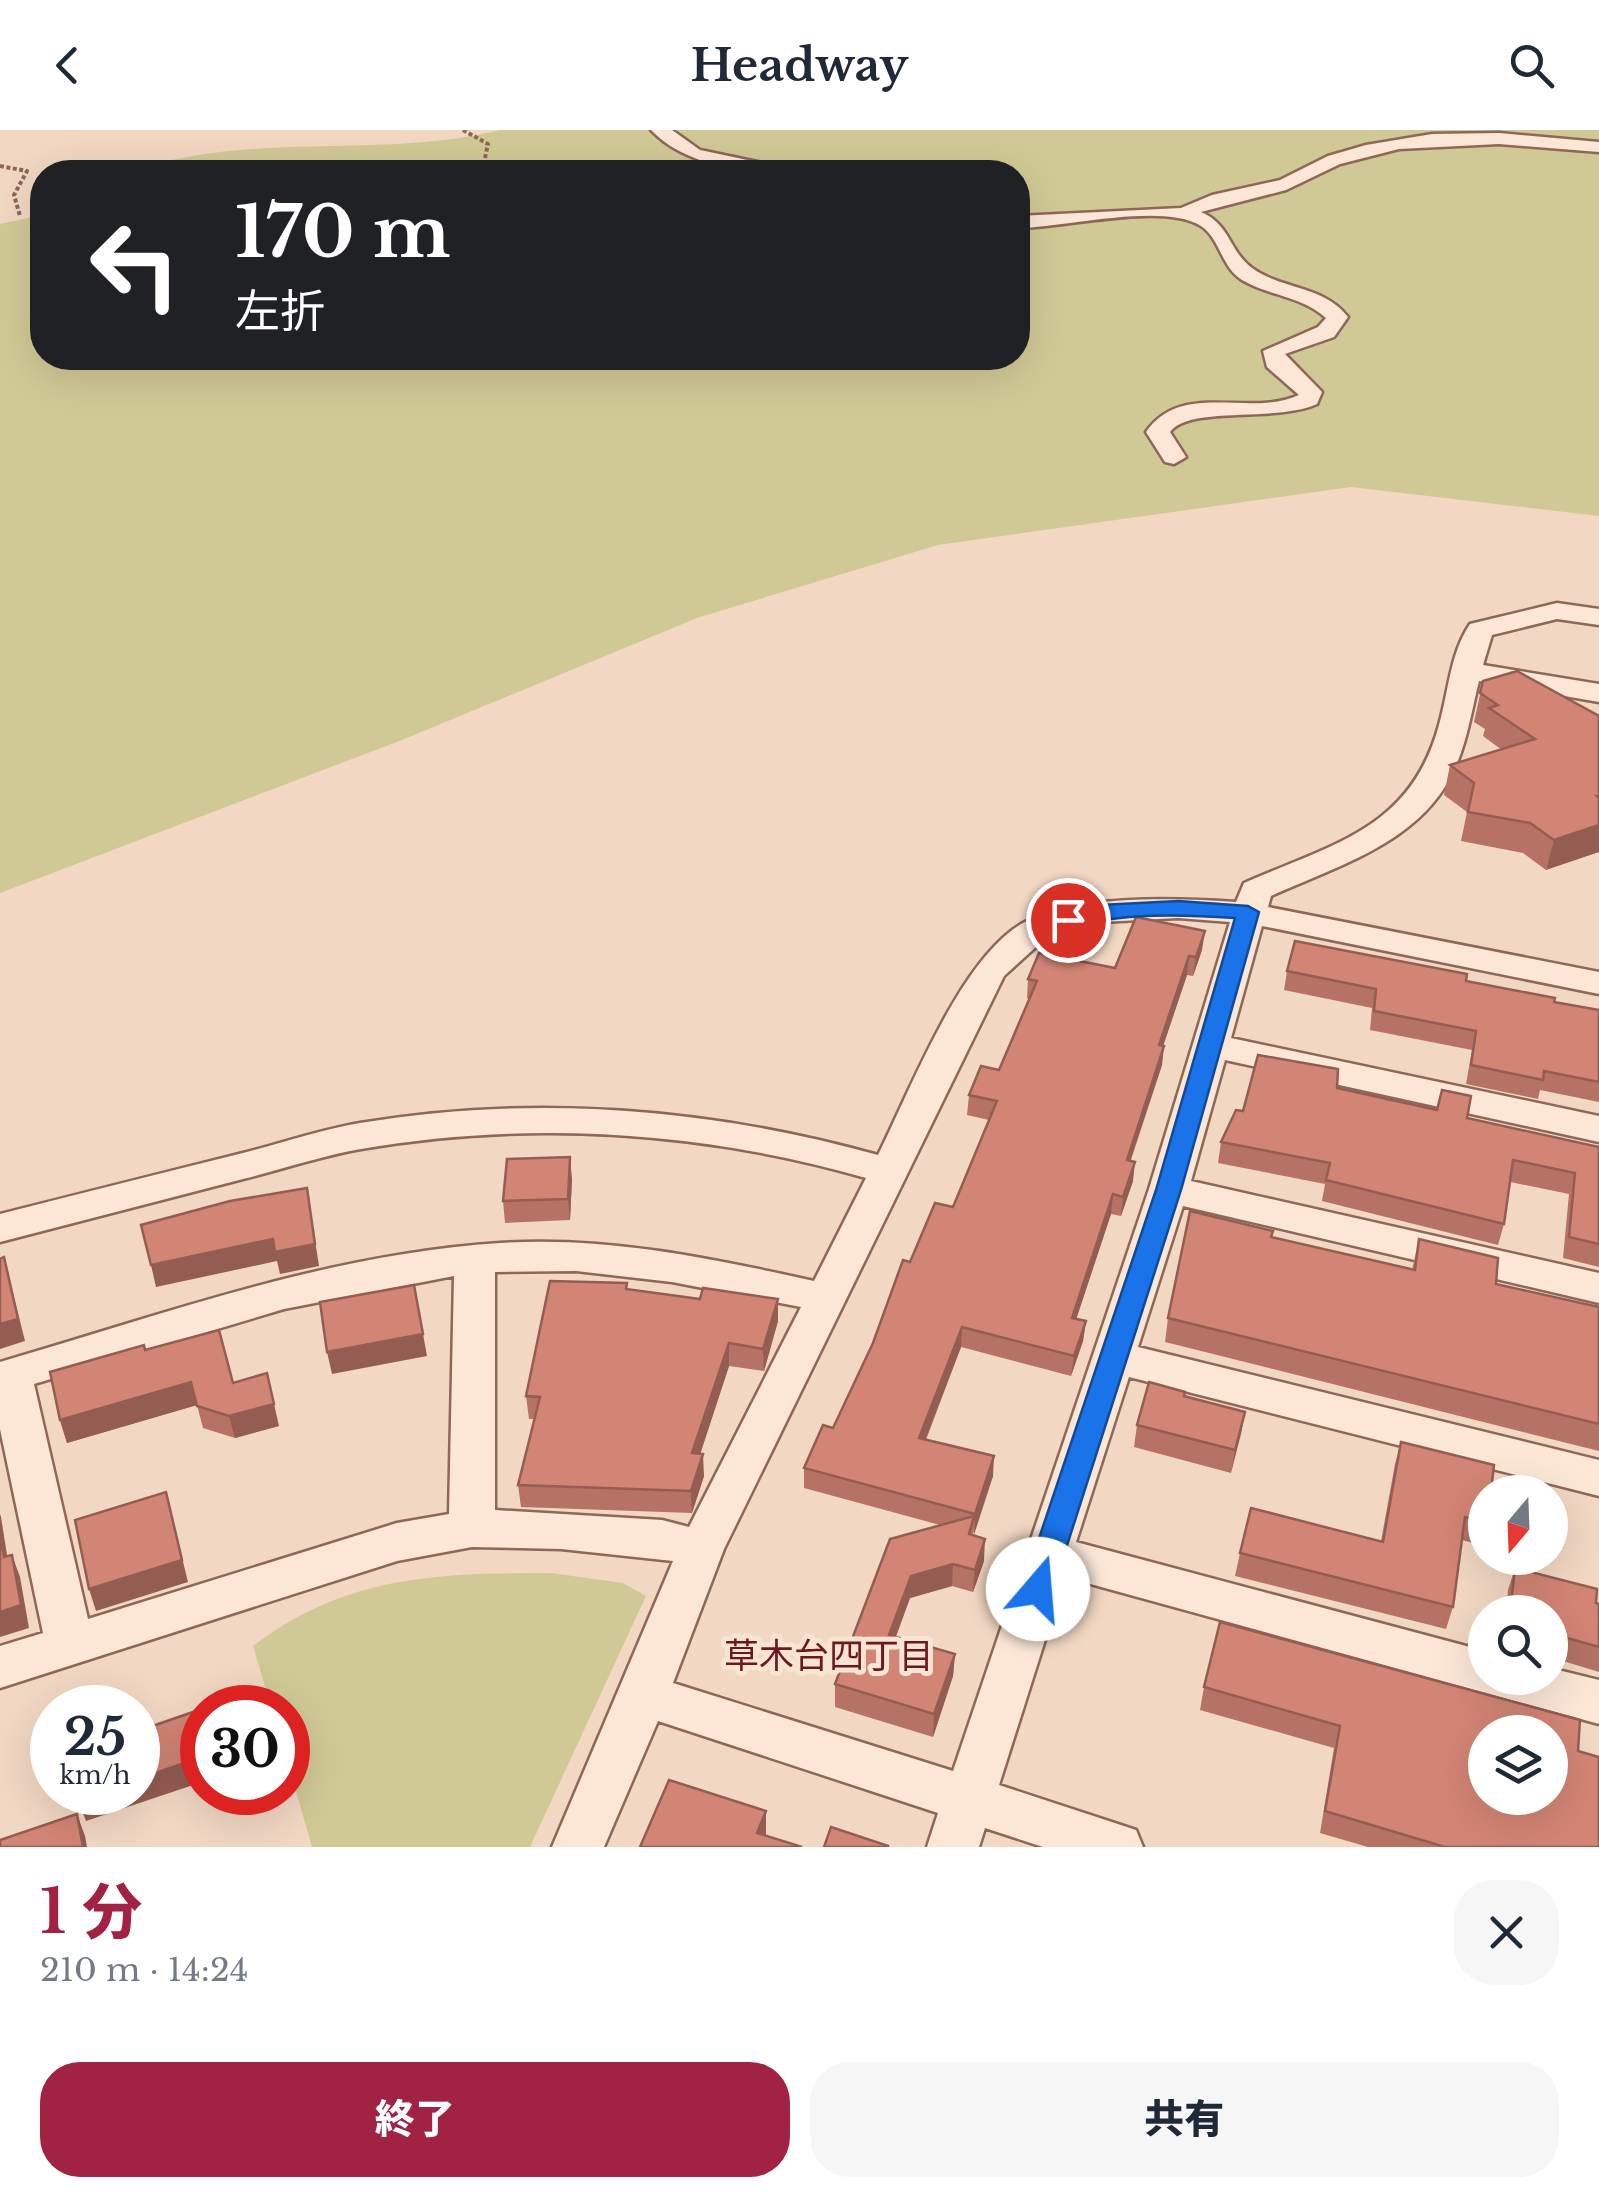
<!DOCTYPE html>
<html lang="ja">
<head>
<meta charset="utf-8">
<style>
  body { margin:0; font-family:"Libre Baskerville","Noto Sans JP",serif; background:#f6f6f7; color:#1f2937; height:100vh; display:flex; flex-direction:column; font-size:38px; white-space:nowrap }
  * { box-sizing:border-box; margin:0 }
  p { font-size:32px; color:#747a83 }
  .icon { flex:none; width:55px; height:55px; fill:none; stroke:currentColor; stroke-width:2; stroke-linecap:round; stroke-linejoin:round }
  .map { position:relative; height:1717px; overflow:hidden }
  .side { display:flex; flex-direction:column; background:#fff; flex:1 }
  .side>* { flex:none }
  .guide { position:absolute; left:30px; top:30px; width:1000px; height:210px; border-radius:40px; box-shadow:0 10px 40px #0002; background:#202124; color:#fff; overflow:hidden }
  .needle { width:65px; rotate:199deg }
  .tools { position:absolute; left:1468px; top:1345px; display:grid; gap:20px }
  .tools a { display:grid; place-items:center; width:100px; height:100px; border-radius:50%; background:#fff; box-shadow:0 10px 40px #0002; font-size:50px }
  .speed { position:absolute; left:30px; top:1555px; display:flex; gap:20px; font-size:50px; font-weight:700; text-align:center }
  .speed>* { display:grid; place-content:center; width:130px; height:130px; border-radius:50%; background:#fff; box-shadow:0 10px 40px #0002; line-height:1 }
  .speed small { font-size:25px; font-weight:400 }
  .speed .limit { border:15px solid #d22; background:#fff; color:#111 }
  .pin { position:absolute; display:grid; place-items:center; width:85px; height:85px; color:#fff; margin:-42px; border:5px solid #fff; border-radius:50%; box-shadow:0 2px 10px #0007 }
  .me { position:absolute; width:110px; margin:-55px; rotate:18deg; stroke-linejoin:round; filter:drop-shadow(0 0 8px #0008) }
  .turn { display:flex; align-items:center; gap:35px; height:210px; padding:0 40px; font-size:45px }
  .turn .icon { width:130px; height:130px; stroke-width:2.5 }
  .turn b { display:block; font-size:70px; line-height:85px }
  .round { display:grid; place-items:center; flex:none; width:105px; height:105px; border-radius:40px; background:#f6f6f7 }
  .summary { display:flex; align-items:center; justify-content:space-between; height:170px; padding:0 40px }
  h1 { font-size:60px; font-weight:800; line-height:75px; color:#a22243 }
  .primary-button { display:flex; gap:20px; margin-top:auto; padding:20px 40px }
  .primary-button a { flex:1; height:115px; border-radius:40px; background:#a22243; color:#fff; font-size:40px; font-weight:800; line-height:115px; text-align:center }
  .primary-button a+a { background:#f6f6f7; color:#1f2937 }
  header { display:flex; justify-content:space-between; align-items:center; height:130px; padding:0 40px; background:#fff; font-size:45px; font-weight:800 }
  .map>svg:first-child { display:block }
  .green { fill:#d1c995 }
  .lines { fill:none; stroke-linecap:round; stroke-linejoin:round }
  .minor-casing { stroke:#8e6758; stroke-width:5 }
  .path { stroke:#8e6758; stroke-width:4; stroke-dasharray:4 2.5; stroke-linecap:butt }
  .minor { fill:#fce7d7; fill-rule:evenodd }
  .wall { fill:#b57265 }
  .shaded-wall { fill:#945d52 }
  .building { fill:#d38575; stroke:#945d52; stroke-width:2.5; fill-rule:evenodd }
  .route { fill:#1a73e8; stroke:#114b97; stroke-width:2.5 }
  .labels { text-anchor:middle; stroke-width:10; stroke-linejoin:round; paint-order:stroke }
  .near-neighbourhood-label { font-size:35px; fill:#6d191c; stroke:#f8e4d3 }
</style>
</head>
<body>
<header><svg class="icon" aria-label="back" viewBox="0 0 24 24"><path d="M15 5l-7 7 7 7"/></svg>Headway<svg class="icon" aria-label="search" viewBox="0 0 24 24"><circle cx="10" cy="10" r="6"/><path d="M15 15l6 6"/></svg></header>
<div class="map">
<svg width="1599" height="1717" viewBox="0 0 1599 1717">
  <rect width="100%" height="100%" fill="#f2d8c3"/>
  <g class="green">
    <path d="M500,0H1599V386L1351,357L938,415L697,488L402,610L0,763V94L42,85V228H1018V42H130C249,0 378,30 500,0Z"/>
    <path d="M551,1443L623,1453L646,1466L530,1717H312L288,1634V1578L271,1577L253,1516C347,1445 437,1443 551,1443Z"/>
  </g>
  <g class="lines">
    <g class="minor-casing">
      <g id="minor">
        <path d="M651,0H672L700,20L805,42C755,45 687,38 651,0Z"/>
        <path d="M1499,3L1599,12V22L1499,14L1399,19L1340,34L1286,60L1201,82C1230,94 1229,121 1252,138C1282,160 1323,155 1348,187L1334,207L1285,224L1322,262L1317,274C1275,293 1190,275 1170,302L1186,327L1174,334L1165,332L1146,302C1183,250 1248,288 1299,265L1267,237L1263,221L1318,197L1326,188C1302,166 1269,166 1242,150C1221,137 1220,108 1201,96C1162,72 1064,98 1018,98V86L1181,78L1212,65L1280,50L1328,26L1366,15L1432,4Z"/>
        <path d="M1557,473L1599,479V495L1557,489L1492,505L1483,535L1599,554V572L1479,551C1471,583 1466,619 1450,648C1415,714 1335,737 1271,766L1268,777L1599,842V864L1262,796L1231,908L1599,986V1012L1225,930L1191,1051L1599,1143V1173L1183,1076L1138,1217L1599,1330V1366L1129,1247L1076,1412L1485,1521V1548H1550V1538L1599,1550V1594L1065,1447L999,1655L1136,1700L1143,1717H1043L985,1698L979,1717H927L938,1683L658,1591L604,1717H552L673,1431L561,1419L472,1417L397,1431L0,1558V1516L43,1503L0,1299V1232C164,1184 328,1124 500,1113C605,1106 711,1128 814,1151L866,1048C703,1001 529,990 361,1019C321,1026 283,1039 243,1049C162,1070 81,1091 0,1112V1084C81,1063 162,1043 243,1023C282,1013 320,1000 360,993C533,964 710,978 878,1025C911,959 960,829 1023,793C1072,764 1180,768 1236,772L1244,753C1333,714 1411,699 1439,595C1449,560 1450,524 1470,494ZM1178,788L1230,792L1149,1059L953,1641L673,1553L724,1419L1004,846L1048,806L1101,792ZM576,1141L672,1152L801,1177L689,1397L662,1390L495,1380V1142ZM454,1146L449,1384L397,1393L88,1489L34,1254L284,1179Z"/>
      </g>
    </g>
    <g class="path">
      <polyline points="463,0 488,14 482,42"/>
      <polyline points="0,36 27,41 14,65 20,86"/>
    </g>
    <use href="#minor" class="minor"/>
  </g>
  <g class="wall">
    <polygon points="1483,551 1599,586 1546,740 1523,723 1461,711 1467,682 1444,665 1450,635 1502,620 1483,606 1485,599 1474,592"/>
    <polygon points="1202,820 1193,846 1187,845 1163,916 1162,935 1131,1030 1133,1051 1121,1086 1111,1084 1076,1189 1086,1191 1083,1211 1071,1246 961,1217 926,1310 993,1346 973,1404 984,1431 973,1462 952,1456 910,1468 896,1507 955,1524 953,1546 933,1607 835,1577 835,1554 940,1395 804,1358 804,1338 833,1298 910,1132 953,1077 989,990 967,985 969,965 999,940 1029,869 1027,868 1028,849 1115,838"/>
    <polygon points="1287,841 1466,851 1554,872 1599,880 1599,972 1540,960 1538,969 1466,954 1472,920 1370,900 1372,878 1284,860"/>
    <polygon points="1337,958 1599,1017 1599,1137 1563,1128 1569,1064 1510,1052 1504,1094 1498,1115 1322,1071 1325,1054 1218,1033 1221,1012 1243,981"/>
    <polygon points="572,1049 570,1090 505,1093 503,1071"/>
    <polygon points="1272,1107 1412,1140 1419,1109 1496,1154 1599,1177 1599,1321 1165,1212 1168,1188"/>
    <polygon points="627,1153 627,1159 778,1191 764,1241 729,1236 700,1324 704,1346 692,1383 521,1377 518,1355 535,1289 529,1289 526,1266"/>
    <polygon points="145,1220 233,1253 279,1296 235,1308 203,1298 197,1275 67,1313 60,1290"/>
    <polygon points="1184,1266 1245,1282 1231,1343 1134,1317 1137,1295"/>
    <polygon points="1401,1312 1485,1362 1485,1398 1480,1415 1462,1410 1453,1477 1446,1499 1235,1446 1240,1423 1381,1411 1395,1334"/>
    <polygon points="1515,1438 1599,1474 1599,1542 1550,1527 1550,1482 1506,1482 1508,1460"/>
    <polygon points="1204,1557 1578,1621 1599,1717 1368,1717 1320,1703 1334,1618 1200,1580"/>
  </g>
  <g class="shaded-wall">
    <polygon points="1599,695 1599,722 1546,740 1554,710"/>
    <polygon points="1205,801 1202,820 1193,846 1196,827"/>
    <polygon points="1189,826 1187,845 1157,934 1159,915"/>
    <polygon points="1164,916 1162,935 1124,1049 1127,1030"/>
    <polygon points="570,1027 572,1049 570,1090 568,1069"/>
    <polygon points="1135,1032 1133,1051 1121,1086 1123,1067"/>
    <polygon points="307,1058 319,1136 280,1144 277,1131 156,1157 151,1135 273,1109"/>
    <polygon points="1113,1064 1111,1084 1070,1208 1072,1188"/>
    <polygon points="4,1127 25,1211 0,1219 0,1194"/>
    <polygon points="778,1169 778,1191 764,1241 763,1219"/>
    <polygon points="1086,1191 1083,1211 1071,1246 1074,1226"/>
    <polygon points="962,1197 961,1217 918,1328 919,1308"/>
    <polygon points="423,1204 427,1226 332,1244 327,1222"/>
    <polygon points="729,1213 729,1236 693,1346 692,1323"/>
    <polygon points="191,1252 197,1275 67,1313 60,1290"/>
    <polygon points="274,1274 279,1296 235,1308 229,1286"/>
    <polygon points="1245,1282 1241,1304 1231,1343 1235,1320"/>
    <polygon points="703,1324 704,1346 692,1383 691,1361"/>
    <polygon points="994,1326 993,1346 974,1405 975,1384"/>
    <polygon points="166,1362 188,1452 96,1481 89,1459"/>
    <polygon points="0,1384 1,1387 11,1450 4,1427 0,1405"/>
    <polygon points="985,1409 984,1431 973,1462 975,1440"/>
    <polygon points="12,1425 20,1447 29,1498 0,1507 0,1482"/>
    <polygon points="953,1434 952,1456 910,1468 888,1527 889,1505 911,1446"/>
    <polygon points="955,1524 953,1546 933,1607 934,1584"/>
    <polygon points="202,1627 202,1652 86,1691 78,1670 99,1662 138,1662 138,1649"/>
    <polygon points="766,1681 766,1708 757,1703"/>
    <polygon points="77,1684 85,1706 87,1717 83,1717"/>
  </g>
  <g class="building">
    <polygon points="1517,541 1599,586 1599,666 1597,666 1599,668 1599,695 1554,710 1530,693 1468,682 1474,653 1450,635 1535,609 1489,578 1498,575 1480,563 1483,551"/>
    <polygon points="1136,787 1205,801 1196,827 1189,826 1159,915 1164,916 1127,1030 1135,1032 1123,1067 1113,1064 1072,1188 1086,1191 1074,1226 962,1197 919,1308 994,1326 975,1384 804,1338 823,1295 833,1298 873,1213 903,1130 910,1132 935,1073 953,1077 997,971 969,965 981,936 999,940 1037,851 1028,849 1039,823 1115,838"/>
    <polygon points="1295,811 1467,844 1466,851 1555,868 1554,872 1599,880 1599,952 1544,941 1543,950 1471,935 1476,901 1374,881 1376,859 1287,841"/>
    <polygon points="1258,925 1338,939 1337,958 1437,980 1442,960 1471,966 1467,988 1599,1017 1599,1114 1569,1107 1575,1043 1513,1030 1504,1094 1326,1050 1330,1033 1221,1012 1236,980 1243,981"/>
    <polygon points="570,1027 568,1069 503,1071 507,1029"/>
    <polygon points="307,1058 315,1114 275,1122 273,1109 151,1135 141,1095 230,1071"/>
    <polygon points="1190,1081 1273,1101 1271,1107 1415,1140 1419,1109 1498,1128 1496,1154 1599,1177 1599,1294 1168,1188"/>
    <polygon points="4,1127 18,1189 0,1194 0,1129"/>
    <polygon points="550,1151 627,1153 626,1159 700,1169 703,1158 778,1169 763,1219 729,1213 692,1323 703,1324 691,1361 518,1355 540,1267 526,1266"/>
    <polygon points="414,1155 423,1204 327,1222 320,1172"/>
    <polygon points="219,1200 233,1253 267,1243 274,1274 229,1286 197,1276 191,1252 60,1290 50,1242 144,1215 145,1220"/>
    <polygon points="1149,1252 1185,1262 1184,1266 1245,1282 1235,1320 1137,1295"/>
    <polygon points="1401,1312 1494,1335 1491,1362 1485,1362 1485,1392 1465,1387 1453,1477 1240,1423 1251,1378 1383,1412"/>
    <polygon points="166,1362 182,1430 89,1459 75,1390"/>
    <polygon points="974,1386 969,1404 985,1409 975,1440 953,1434 911,1446 889,1505 955,1524 934,1584 835,1554 890,1409"/>
    <polygon points="0,1405 4,1427 12,1425 21,1475 0,1482"/>
    <polygon points="1515,1438 1597,1459 1596,1473 1599,1474 1599,1517 1550,1503 1550,1482 1510,1482"/>
    <path d="M1220,1492L1580,1590L1578,1621L1599,1627V1717H1445L1325,1681L1340,1596L1204,1557ZM1485,1602H1550V1668H1485Z"/>
    <polygon points="196,1581 202,1612 202,1627 138,1649 138,1601"/>
    <polygon points="669,1650 766,1681 757,1703 802,1717 640,1717"/>
    <polygon points="77,1662 99,1662 78,1670"/>
    <polygon points="77,1684 83,1717 0,1717 0,1710"/>
    <polygon points="831,1697 888,1716 888,1717 824,1717"/>
  </g>
  <path class="route" d="M1178,771L1248,776L1259,782L1181,1060L1053,1459L1048,1468L1038,1472L1027,1468L1022,1459L1156,1060L1235,788C1178,784 1124,783 1068,797L1057,790L1100,775Z"/>
  <g class="labels">
    <g class="near-neighbourhood-label">
      <text x="829" y="1538">草木台四丁目</text>
    </g>
  </g>
</svg>
<div class="tools">
<a><svg class="needle" viewBox="-14 -14 28 28"><path d="M0-13l5 13h-10z" fill="#e53935"/><path d="M0 13l5-13h-10z" fill="#747a83"/></svg></a>
<a><svg class="icon" aria-label="search" viewBox="0 0 24 24"><circle cx="10" cy="10" r="6"/><path d="M15 15l6 6"/></svg></a>
<a><svg class="icon" aria-label="layers" viewBox="0 0 24 24"><path d="M12 4l9 5-9 5-9-5zM3 14l9 5 9-5"/></svg></a>
</div>
<div class="speed"><div>25<small>km/h</small></div><div class="limit">30</div></div>
<div class="pin" style="left:1068px;top:790px;background:#d93025"><svg class="icon" aria-label="arrive" viewBox="0 0 24 24"><path d="M6 21V4h12l-3 4 3 4H6"/></svg></div>
<svg class="me" style="left:1038px;top:1459px" viewBox="-20 -20 40 40"><circle r="19" fill="#fff"/><path d="M0-13L10 11 0 6-10 11z" fill="#1a73e8"/></svg>
<div class="guide">
<div class="turn"><svg class="icon" aria-label="left" viewBox="0 0 24 24"><path d="M17 20v-9H6M10 6l-5 5 5 5"/></svg><div><b>170 m</b>左折</div></div>
</div>
</div>
<section class="side">
<div class="summary"><div><h1>1 分</h1><p>210 m · 14:24</p></div><a class="round"><svg class="icon" aria-label="close" viewBox="0 0 24 24"><path d="M6 6l12 12M18 6L6 18"/></svg></a></div>
<div class="primary-button"><a>終了</a><a>共有</a></div>
</section>
</body>
</html>
